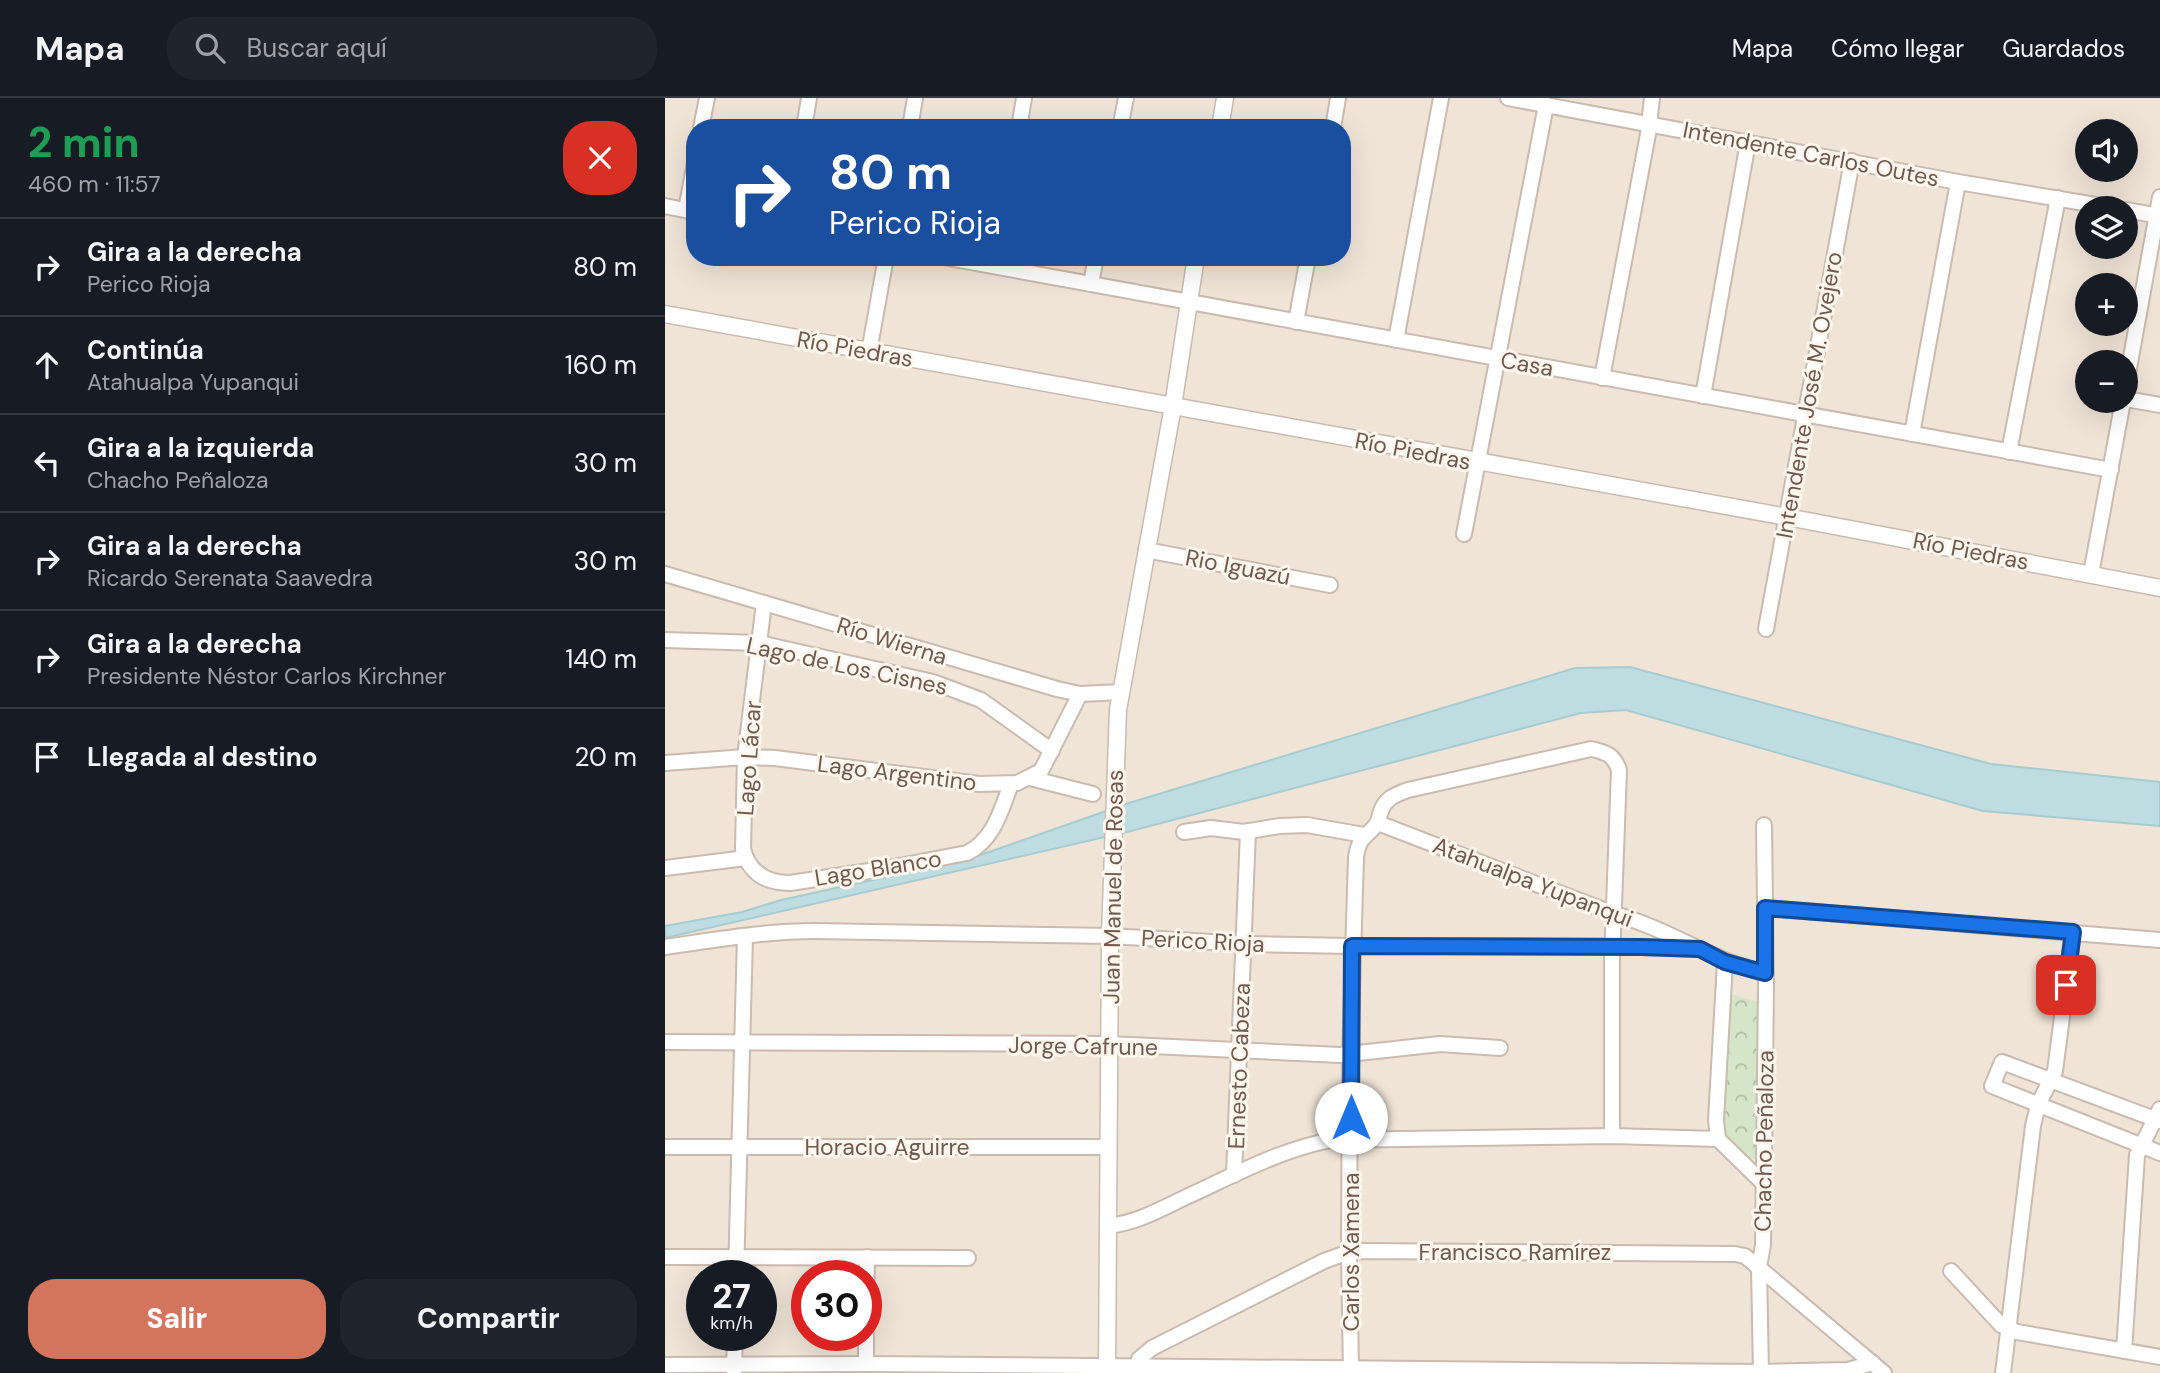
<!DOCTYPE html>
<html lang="es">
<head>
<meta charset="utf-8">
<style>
  body { margin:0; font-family:"DM Sans",sans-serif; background:#20242c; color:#f1f3f6; height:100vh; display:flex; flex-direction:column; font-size:26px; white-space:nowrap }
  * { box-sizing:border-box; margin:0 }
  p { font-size:23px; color:#9ea1a6 }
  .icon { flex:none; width:38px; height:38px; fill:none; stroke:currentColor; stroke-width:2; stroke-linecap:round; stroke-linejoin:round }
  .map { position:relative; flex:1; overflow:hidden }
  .panel { display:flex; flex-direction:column; background:#171b24; width:665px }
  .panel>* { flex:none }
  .guide { position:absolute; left:21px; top:21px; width:665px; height:147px; border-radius:28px; box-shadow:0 7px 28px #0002; background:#1a4fa0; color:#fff; overflow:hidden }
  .controls { position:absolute; left:1410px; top:21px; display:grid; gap:14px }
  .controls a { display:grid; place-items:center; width:63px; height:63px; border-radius:50%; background:#171b24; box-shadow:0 7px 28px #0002; font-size:35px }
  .speed { position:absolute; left:21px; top:1162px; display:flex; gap:14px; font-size:35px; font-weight:700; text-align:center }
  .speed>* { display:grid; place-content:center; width:91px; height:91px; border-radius:50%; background:#171b24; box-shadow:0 7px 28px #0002; line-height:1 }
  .speed small { font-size:18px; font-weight:400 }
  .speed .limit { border:10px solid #d22; background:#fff; color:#111 }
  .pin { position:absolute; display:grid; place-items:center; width:60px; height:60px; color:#fff; margin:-30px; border-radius:14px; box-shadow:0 4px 10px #0006 }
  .me { position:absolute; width:77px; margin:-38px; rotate:0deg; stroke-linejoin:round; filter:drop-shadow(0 0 5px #0008) }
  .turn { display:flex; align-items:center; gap:24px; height:147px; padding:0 28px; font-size:32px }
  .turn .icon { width:91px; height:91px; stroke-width:2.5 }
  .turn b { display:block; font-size:49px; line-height:60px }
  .round { display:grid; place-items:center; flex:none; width:74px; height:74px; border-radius:28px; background:#20242c }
  .summary { display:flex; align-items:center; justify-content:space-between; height:119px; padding:0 28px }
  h1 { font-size:42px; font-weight:800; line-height:52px; color:#1e9e55 }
  .button { display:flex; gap:14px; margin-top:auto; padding:14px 28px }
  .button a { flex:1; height:80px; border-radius:28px; background:#d3745d; color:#fff; font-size:28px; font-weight:800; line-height:80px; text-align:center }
  .button a+a { background:#20242c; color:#f1f3f6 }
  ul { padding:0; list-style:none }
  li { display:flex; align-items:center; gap:21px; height:98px; padding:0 28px; border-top:2px solid #363941 }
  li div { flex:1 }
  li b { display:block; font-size:26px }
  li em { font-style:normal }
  header { display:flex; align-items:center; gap:42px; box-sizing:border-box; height:98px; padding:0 35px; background:#171b24; border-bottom:2px solid #363941 }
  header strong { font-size:33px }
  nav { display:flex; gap:38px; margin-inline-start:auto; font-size:24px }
  .search { width:490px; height:63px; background:#20242c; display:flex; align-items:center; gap:18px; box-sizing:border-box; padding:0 24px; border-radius:28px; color:#9ea1a6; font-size:26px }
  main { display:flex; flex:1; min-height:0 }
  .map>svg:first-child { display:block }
  .residential { fill:#f0e4d7; fill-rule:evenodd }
  .park { fill:url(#park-crowns) }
  .water { fill:#bfdde0; stroke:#a6cbd1; stroke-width:2 }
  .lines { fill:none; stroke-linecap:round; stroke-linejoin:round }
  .minor-casing { stroke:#cabaaf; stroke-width:18 }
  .tertiary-casing { stroke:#cabaaf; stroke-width:19 }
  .minor { stroke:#fff; stroke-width:14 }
  .tertiary { stroke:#fff; stroke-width:16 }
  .route-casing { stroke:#114b97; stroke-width:18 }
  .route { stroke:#1a73e8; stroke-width:12 }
  .labels { text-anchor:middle; stroke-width:6; stroke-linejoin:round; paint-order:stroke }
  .street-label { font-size:23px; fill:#705a4f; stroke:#fdf6ed }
</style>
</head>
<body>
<header>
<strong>Mapa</strong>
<div class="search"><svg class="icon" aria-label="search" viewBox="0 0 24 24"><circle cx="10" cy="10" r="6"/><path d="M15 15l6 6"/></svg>Buscar aquí</div>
<nav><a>Mapa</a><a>Cómo llegar</a><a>Guardados</a></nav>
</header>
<main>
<section class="panel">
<div class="summary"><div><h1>2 min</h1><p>460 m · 11:57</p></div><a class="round" style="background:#d93025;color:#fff"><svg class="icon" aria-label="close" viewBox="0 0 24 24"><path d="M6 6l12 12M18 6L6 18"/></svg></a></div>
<ul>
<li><svg class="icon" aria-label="right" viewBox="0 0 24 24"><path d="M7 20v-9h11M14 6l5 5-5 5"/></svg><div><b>Gira a la derecha</b><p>Perico Rioja</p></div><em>80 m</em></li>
<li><svg class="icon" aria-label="ahead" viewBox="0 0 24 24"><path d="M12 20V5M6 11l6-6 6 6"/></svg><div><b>Continúa</b><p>Atahualpa Yupanqui</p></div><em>160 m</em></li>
<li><svg class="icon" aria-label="left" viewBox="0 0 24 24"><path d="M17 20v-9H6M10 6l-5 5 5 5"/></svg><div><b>Gira a la izquierda</b><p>Chacho Peñaloza</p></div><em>30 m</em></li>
<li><svg class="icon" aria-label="right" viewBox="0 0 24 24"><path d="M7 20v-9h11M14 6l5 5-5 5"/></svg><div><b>Gira a la derecha</b><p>Ricardo Serenata Saavedra</p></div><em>30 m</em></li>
<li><svg class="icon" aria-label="right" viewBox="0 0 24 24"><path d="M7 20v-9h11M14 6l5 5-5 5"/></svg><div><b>Gira a la derecha</b><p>Presidente Néstor Carlos Kirchner</p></div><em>140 m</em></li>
<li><svg class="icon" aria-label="arrive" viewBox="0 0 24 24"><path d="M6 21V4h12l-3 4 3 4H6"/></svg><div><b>Llegada al destino</b></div><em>20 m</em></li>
</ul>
<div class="button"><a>Salir</a><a>Compartir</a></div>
</section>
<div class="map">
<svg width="1495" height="1275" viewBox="0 0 1495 1275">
  <defs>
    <pattern id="park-crowns" width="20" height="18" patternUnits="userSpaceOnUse" patternTransform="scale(1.75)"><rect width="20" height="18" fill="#d5e5c8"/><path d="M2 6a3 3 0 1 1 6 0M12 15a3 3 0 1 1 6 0" fill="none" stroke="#b1bda5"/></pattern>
  </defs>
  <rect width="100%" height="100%" fill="#f9f2e8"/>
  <path class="residential" d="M0,0H1495V1275H0ZM30,30H677V159H30ZM1423,33H1461V72H1423ZM1423,110H1461V149H1423ZM1423,187H1461V226H1423ZM1423,264H1461V303H1423ZM37,1178H96V1237H37ZM142,1178H201V1237H142Z"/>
  <polygon class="park" points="1065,896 1094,904 1092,1058 1088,1062 1063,1042 1058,1031"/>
  <polygon class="water" points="965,569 1326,666 1495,684 1495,728 1318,713 961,612 916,615 466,733 0,840 0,828 77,814 116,802 304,761 464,705 910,570"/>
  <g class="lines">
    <g class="minor-casing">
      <g id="minor">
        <polyline points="843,0 1293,84 1449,110"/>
        <polyline points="36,30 42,0"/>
        <polyline points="139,30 144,0"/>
        <polyline points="245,30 250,0"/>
        <polyline points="354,30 359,0"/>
        <polyline points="455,30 461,0"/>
        <polyline points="668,30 673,0"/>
        <polyline points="0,108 30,114"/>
        <polyline points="21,112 30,64"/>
        <polyline points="1461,112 1495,118"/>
        <polyline points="278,159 1446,372"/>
        <polyline points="426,186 431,159"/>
        <polyline points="631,224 643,159"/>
        <polyline points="731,242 776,0"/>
        <polyline points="204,254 221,159"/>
        <polyline points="937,280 983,36 987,0"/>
        <polyline points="1461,287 1495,99"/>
        <polyline points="1038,298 1083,44"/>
        <polyline points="1461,301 1495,307"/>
        <polyline points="1247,336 1293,84"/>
        <polyline points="1344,354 1393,100"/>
        <polyline points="799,436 881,7"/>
        <polyline points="481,452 665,487"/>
        <polyline points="0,476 392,591 415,596 456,594"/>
        <polyline points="1426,476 1458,303"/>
        <path d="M99,505L80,659L78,751C84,775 101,785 125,785L224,770L302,755C329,742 336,712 346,686"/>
        <polyline points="1101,531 1187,63"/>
        <polyline points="0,542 94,545 268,584 316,602 387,653"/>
        <polyline points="0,665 80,659 110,660 314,686 352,685 376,673 415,596"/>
        <polyline points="365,680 428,696"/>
        <path d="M713,725L949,816C1002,830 1047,863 1100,875"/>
        <polyline points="519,734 546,730 579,734 614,728 642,727 699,737"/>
        <polyline points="0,770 81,760"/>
        <polyline points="1100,810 1495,842"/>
        <path d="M0,849C50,842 100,833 150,833L445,838L579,846L687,848L976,849L1035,851"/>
        <polyline points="0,944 445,946 675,957 775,946 835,950"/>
        <polyline points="1495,1023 1337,964 1327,988 1495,1055"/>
        <polyline points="1053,1041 1051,1022 1060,864"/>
        <polyline points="0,1049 444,1049"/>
        <polyline points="569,1077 583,733"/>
        <path d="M443,1128C471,1125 494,1112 519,1100C567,1078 614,1052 666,1042L947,1038L1053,1041L1098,1085"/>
        <polyline points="0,1159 303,1160"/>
        <polyline points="1286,1173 1336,1227 1352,1234 1495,1259"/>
        <polyline points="71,1178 80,838"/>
        <polyline points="201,1225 202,1159"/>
        <polyline points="1459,1253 1472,1057 1495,1011"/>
        <polyline points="201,1266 201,1237"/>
        <polyline points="0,1267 201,1266 1096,1274 1183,1272 1208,1265"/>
        <polyline points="472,1270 474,1261 487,1250 659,1163 684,1154 697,1153 1070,1156 1080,1158 1219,1275"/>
        <polyline points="69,1274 70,1237"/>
        <path d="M686,1275L684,1154L685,956L691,759C694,739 700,740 711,727C714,723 714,720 715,716C719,701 729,697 743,692L926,651C941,654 949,657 954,672L947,862V1038"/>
        <polyline points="1096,1275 1094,1169 1098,1147 1101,890 1099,727"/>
        <polyline points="1338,1275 1368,1028 1373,1007 1390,973 1408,834"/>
      </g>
    </g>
    <g class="tertiary-casing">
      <g id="tertiary">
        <polyline points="555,30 560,0"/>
        <polyline points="0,216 1122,419 1495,490"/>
        <polyline points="442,1275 445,838 453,612 508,308 531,159"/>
      </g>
    </g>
    <use href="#minor" class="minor"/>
    <use href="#tertiary" class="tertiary"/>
  </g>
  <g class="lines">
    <g class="route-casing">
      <polyline id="route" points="686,1020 687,848 976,849 1035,851 1060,864 1100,875 1100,810 1408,834 1401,887"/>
    </g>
    <use href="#route" class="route"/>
  </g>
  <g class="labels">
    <g class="street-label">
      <text transform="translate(1146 56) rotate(11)" y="8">Intendente Carlos Outes</text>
      <text transform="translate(190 251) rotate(10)" y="8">Río Piedras</text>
      <text transform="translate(862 266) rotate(10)" y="8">Casa</text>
      <text transform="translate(1144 297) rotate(-80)" y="8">Intendente José M. Ovejero</text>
      <text transform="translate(748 353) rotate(11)" y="8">Río Piedras</text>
      <text transform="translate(1306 453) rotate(11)" y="8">Río Piedras</text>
      <text transform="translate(573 469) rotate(11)" y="8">Rio Iguazú</text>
      <text transform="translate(227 543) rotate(17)" y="8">Río Wierna</text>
      <text transform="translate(182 568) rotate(12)" y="8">Lago de Los Cisnes</text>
      <text transform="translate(84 660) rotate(-86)" y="8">Lago Lácar</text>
      <text transform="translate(232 675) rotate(7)" y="8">Lago Argentino</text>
      <text transform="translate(213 770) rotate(-9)" y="8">Lago Blanco</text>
      <text transform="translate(868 784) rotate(21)" y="8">Atahualpa Yupanqui</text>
      <text transform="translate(448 789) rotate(-89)" y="8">Juan Manuel de Rosas</text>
      <text transform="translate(538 843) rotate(3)" y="8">Perico Rioja</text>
      <text transform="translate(418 948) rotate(1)" y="8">Jorge Cafrune</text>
      <text transform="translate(574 968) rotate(-88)" y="8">Ernesto Cabeza</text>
      <text transform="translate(1099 1043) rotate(-89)" y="8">Chacho Peñaloza</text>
      <text x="222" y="1057">Horacio Aguirre</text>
      <text transform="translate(686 1154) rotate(-90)" y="8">Carlos Xamena</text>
      <text x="850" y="1162">Francisco Ramírez</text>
    </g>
  </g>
</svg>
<div class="controls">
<a><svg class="icon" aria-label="sound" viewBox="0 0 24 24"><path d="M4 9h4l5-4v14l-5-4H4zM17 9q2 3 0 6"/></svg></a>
<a><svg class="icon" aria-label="layers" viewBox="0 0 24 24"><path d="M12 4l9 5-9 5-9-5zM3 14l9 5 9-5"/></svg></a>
<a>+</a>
<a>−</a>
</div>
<div class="speed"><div>27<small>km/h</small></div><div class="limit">30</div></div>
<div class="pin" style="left:1401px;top:887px;background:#d93025"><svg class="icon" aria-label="arrive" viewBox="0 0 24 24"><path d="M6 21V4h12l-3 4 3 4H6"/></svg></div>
<svg class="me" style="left:686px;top:1020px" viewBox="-20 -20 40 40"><circle r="19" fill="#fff"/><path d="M0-13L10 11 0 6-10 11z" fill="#1a73e8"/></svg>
<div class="guide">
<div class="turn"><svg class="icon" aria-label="right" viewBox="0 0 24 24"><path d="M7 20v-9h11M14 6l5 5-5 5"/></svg><div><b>80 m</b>Perico Rioja</div></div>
</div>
</div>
</main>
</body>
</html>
